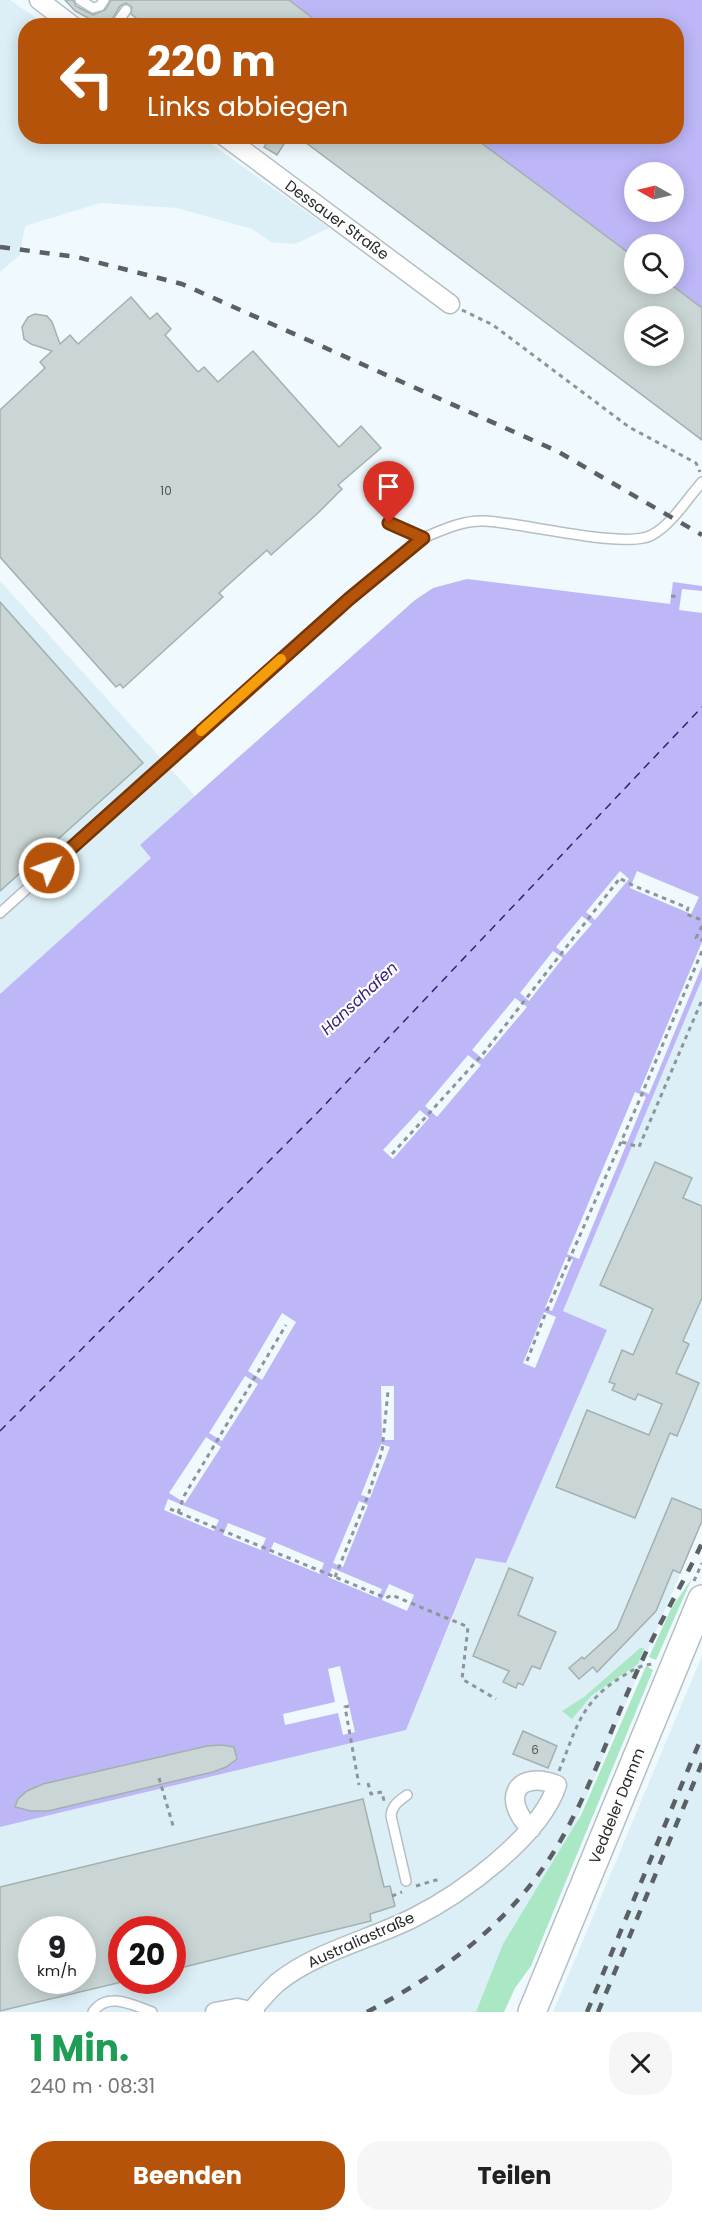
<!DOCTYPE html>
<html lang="de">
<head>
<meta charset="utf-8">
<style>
  body { margin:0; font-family:Poppins,sans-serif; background:#f6f6f6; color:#202124; height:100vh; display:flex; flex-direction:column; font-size:22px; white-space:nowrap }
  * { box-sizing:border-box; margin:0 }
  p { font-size:20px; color:#757577 }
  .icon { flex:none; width:33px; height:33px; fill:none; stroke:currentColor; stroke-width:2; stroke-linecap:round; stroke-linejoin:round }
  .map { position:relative; height:2012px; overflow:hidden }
  .side { display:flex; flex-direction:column; background:#fff; flex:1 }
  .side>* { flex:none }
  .guide { position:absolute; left:18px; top:18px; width:666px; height:126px; border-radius:24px; box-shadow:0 3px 15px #0003; background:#b45309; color:#fff; overflow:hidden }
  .needle { width:39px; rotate:278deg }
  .fabs { position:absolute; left:624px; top:162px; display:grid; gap:12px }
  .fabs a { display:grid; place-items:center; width:60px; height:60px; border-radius:50%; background:#fff; box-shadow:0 3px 15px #0003; font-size:30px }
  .speed { position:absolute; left:18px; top:1916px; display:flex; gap:12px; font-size:30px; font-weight:700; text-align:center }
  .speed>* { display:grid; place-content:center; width:78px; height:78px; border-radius:50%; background:#fff; box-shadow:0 3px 15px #0003; line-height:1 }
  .speed small { font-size:15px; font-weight:400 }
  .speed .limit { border:9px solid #d22; background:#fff; color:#111 }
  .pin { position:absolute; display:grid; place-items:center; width:51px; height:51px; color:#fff; margin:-62px -26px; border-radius:50% 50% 50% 0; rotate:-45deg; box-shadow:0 0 6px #0007 }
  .pin .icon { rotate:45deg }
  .me { position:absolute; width:66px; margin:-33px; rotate:48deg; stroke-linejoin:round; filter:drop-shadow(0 0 4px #0008) }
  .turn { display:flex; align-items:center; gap:21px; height:126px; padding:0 30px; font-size:27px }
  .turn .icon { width:78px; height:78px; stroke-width:2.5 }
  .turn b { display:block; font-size:42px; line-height:51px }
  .round { display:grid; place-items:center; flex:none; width:63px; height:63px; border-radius:24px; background:#f6f6f6 }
  .overview { display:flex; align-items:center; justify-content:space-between; height:102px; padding:0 30px }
  h1 { font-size:36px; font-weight:700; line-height:45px; color:#1e9e55 }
  .cta { display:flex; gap:12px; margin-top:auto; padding:12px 30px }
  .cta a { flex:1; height:69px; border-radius:24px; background:#b45309; color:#fff; font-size:24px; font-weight:700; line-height:69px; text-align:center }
  .cta a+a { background:#f6f6f6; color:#202124 }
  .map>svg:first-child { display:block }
  .built { fill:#dceff6; fill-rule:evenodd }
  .green { fill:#a9e7c5 }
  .water { fill:#bdb7f8; fill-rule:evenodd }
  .pier { fill:#eff9fe }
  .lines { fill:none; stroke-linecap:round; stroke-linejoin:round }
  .ferry { stroke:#361f79; stroke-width:1.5; stroke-dasharray:8 6; stroke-linecap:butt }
  .building { fill:#cad6d5; stroke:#a4b0af; stroke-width:1.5; fill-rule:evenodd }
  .lane-casing { stroke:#b5bfc3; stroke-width:12 }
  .street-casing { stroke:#b5bfc3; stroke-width:21 }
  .primary-casing { stroke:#b5bfc3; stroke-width:30 }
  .path { stroke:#8e9599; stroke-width:3; stroke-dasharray:4.5 4.5; stroke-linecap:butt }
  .lane { stroke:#fff; stroke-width:9 }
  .street { stroke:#fff; stroke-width:18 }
  .primary { stroke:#fff; stroke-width:27 }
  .rail { stroke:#5a6063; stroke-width:4.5; stroke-dasharray:10 10; stroke-linecap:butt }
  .route-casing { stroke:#753606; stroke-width:15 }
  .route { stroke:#b45309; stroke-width:10 }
  .slow { stroke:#f59e0b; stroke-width:10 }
  .labels { text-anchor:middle; stroke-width:4.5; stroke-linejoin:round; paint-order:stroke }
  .number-label { font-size:12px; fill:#505657 }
  .street-label { font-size:15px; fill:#272b2d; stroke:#fff }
  .water-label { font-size:16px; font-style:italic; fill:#361f79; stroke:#fff }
</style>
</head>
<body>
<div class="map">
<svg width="702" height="2012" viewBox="0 0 702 2012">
  <rect width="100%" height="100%" fill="#eff9fe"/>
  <g class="built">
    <polygon points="0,0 10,0 46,25 26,26 26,136 201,137 329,228 295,244 271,242 252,229 177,208 100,203 25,226 20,255 0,272"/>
    <polygon points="0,581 195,796 140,845 151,858 0,994"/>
    <path d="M702,979V1521L497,2012H0V1827L406,1730L477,1558L607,1331L563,1311ZM32,1929H82V1980H32ZM122,1929H172V1980H122Z"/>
    <polygon points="702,1656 702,2012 553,2012 678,1713"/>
  </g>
  <g class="green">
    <polygon points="692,1578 656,1660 649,1657 671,1609"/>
    <polygon points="640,1648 644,1648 638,1664 592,1695 572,1719 562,1711 584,1697"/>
    <polygon points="646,1666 653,1670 531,1966 515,1988 504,2012 476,2012 503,1944 581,1815"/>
  </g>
  <g class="water">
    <path d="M289,0H702V308L670,284H674V244H634V257L472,137L676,136V26L323,25ZM634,172H674V212H634Z"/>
    <polygon points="467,579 670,604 673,582 702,586 702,979 563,1311 607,1330 506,1563 476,1558 406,1730 0,1827 0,994 151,858 140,845 415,600 433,588"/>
  </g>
  <g class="pier">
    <polygon points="682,589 702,591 702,613 679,610"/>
    <polygon points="620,871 629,879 595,920 586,912"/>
    <polygon points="637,871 699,897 691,914 630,888"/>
    <polygon points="582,916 592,924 565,955 556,947"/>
    <polygon points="702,942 702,966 649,1094 640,1090"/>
    <polygon points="553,951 563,958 529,1001 520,993"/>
    <polygon points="515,998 527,1007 483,1059 472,1050"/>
    <polygon points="468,1055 481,1065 437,1117 425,1106"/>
    <polygon points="635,1092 646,1097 579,1259 567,1254"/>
    <polygon points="420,1110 429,1118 393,1159 383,1150"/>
    <polygon points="566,1257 573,1260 552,1311 545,1308"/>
    <polygon points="544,1312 556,1317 535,1368 523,1363"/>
    <polygon points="282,1313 296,1322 262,1380 248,1371"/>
    <polygon points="245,1376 258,1384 222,1441 209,1433"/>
    <polygon points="381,1386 394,1386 394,1440 382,1440"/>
    <polygon points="206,1437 221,1447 185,1503 169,1493"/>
    <polygon points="381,1444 390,1447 370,1498 361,1495"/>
    <polygon points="168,1499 219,1520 214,1531 164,1510"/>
    <polygon points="359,1501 368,1505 343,1567 333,1563"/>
    <polygon points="228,1523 266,1538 261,1550 223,1535"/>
    <polygon points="274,1542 324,1563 320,1574 269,1553"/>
    <polygon points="332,1568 382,1589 378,1598 328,1577"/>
    <polygon points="389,1584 414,1595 407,1611 382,1600"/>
    <polygon points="340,1666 355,1732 343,1735 338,1713 285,1725 283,1714 335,1702 328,1669"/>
  </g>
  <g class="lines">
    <polyline class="ferry" points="0,1431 319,1111 702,707"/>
  </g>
  <g class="building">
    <polygon points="65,0 73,0 76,6 93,15 105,10 111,0 289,0 323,26 146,26 131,14 132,7 126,3 120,6 108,26 101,25 75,11"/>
    <polygon points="271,136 289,136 277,155 264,147"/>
    <path d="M297,136H472L542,188L634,257V284H670L702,308V440ZM634,316H674V356H634Z"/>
    <polygon points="131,297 150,319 157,313 171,329 165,335 198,372 204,367 218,382 253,351 339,447 361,426 381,448 338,485 342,489 318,513 271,555 267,550 219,593 223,597 123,688 120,684 116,687 0,557 0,410 45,368 40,362 52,351 31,344 24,339 22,327 28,317 35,314 47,316 52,322 60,344 70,335 78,344"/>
    <polygon points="0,602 143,763 0,891"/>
    <polygon points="655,1162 692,1178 683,1198 702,1206 702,1298 683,1341 689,1344 676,1373 699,1383 677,1436 670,1433 635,1518 556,1487 587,1410 649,1435 662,1404 638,1394 635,1400 612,1390 615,1384 609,1382 622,1350 633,1355 653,1309 600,1285"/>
    <polygon points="672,1498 702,1510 702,1521 680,1573 673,1570 656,1611 597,1672 593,1667 579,1679 569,1668 582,1657 584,1659 617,1629"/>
    <polygon points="509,1568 533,1578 518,1615 556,1632 540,1669 532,1666 523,1685 518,1683 516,1688 503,1682 509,1671 473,1656"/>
    <polygon points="523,1731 557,1746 548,1768 513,1754"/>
    <polygon points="222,1745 234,1747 237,1759 226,1767 213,1772 48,1811 31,1811 15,1807 18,1799 27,1791 43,1784 207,1746"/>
    <path d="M363,1799L384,1887L390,1886L395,1906L370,1914L371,1921L172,1970V1929H122V1982L0,2011V1887ZM32,1929H82V1980H32Z"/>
  </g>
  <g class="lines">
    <g class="lane-casing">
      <g id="lane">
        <polyline points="80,0 93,8 100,6 104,0"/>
        <polyline points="115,26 126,10"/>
        <path d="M423,538C442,530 463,520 484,521C520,522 626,550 652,535C672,524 687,499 702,482"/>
        <polyline points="0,913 349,599 423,538 389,523"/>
        <path d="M406,1881L391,1816C392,1805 399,1801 407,1795"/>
        <path d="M93,2012C107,1991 133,2005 152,2012"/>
      </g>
    </g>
    <g class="street-casing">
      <g id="street">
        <polyline points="39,0 73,26"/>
        <polyline points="224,136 450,304"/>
        <path d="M252,2010C260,2001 268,1991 277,1983C315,1952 369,1940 413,1918C461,1894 540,1837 557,1785C515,1769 501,1800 531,1829"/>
        <polyline points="215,2012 237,2008 255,2012"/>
      </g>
    </g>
    <g class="primary-casing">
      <polyline id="primary" points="532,2012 702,1599"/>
    </g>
    <g class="path">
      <polyline points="462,310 493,325 629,427 696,463 700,472"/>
      <polyline points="671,596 680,597"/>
      <polyline points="621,879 634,886 688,908 686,914 702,920"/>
      <polyline points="702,926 696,938 702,940"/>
      <polyline points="622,1142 639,1147 702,1000"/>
      <polyline points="392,1154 483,1054 620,878 622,880"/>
      <polyline points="527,1361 544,1317 639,1101 702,951"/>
      <polyline points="170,1509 386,1598 392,1595 468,1627 462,1679 496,1699"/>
      <polyline points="178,1513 184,1496 286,1325"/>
      <polyline points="335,1577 369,1493 382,1451 388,1391"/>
      <polyline points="694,1581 702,1563"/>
      <polyline points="349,1706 345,1707 359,1785"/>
      <path d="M559,1771C576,1730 580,1703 620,1678C632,1670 640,1665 654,1664"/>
      <polyline points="159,1778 174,1829"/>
      <polyline points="368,1783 371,1794 382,1792 384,1801"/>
      <polyline points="416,1886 436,1880 438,1885"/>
      <polyline points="392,1896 402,1892"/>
    </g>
    <use href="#lane" class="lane"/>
    <use href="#street" class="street"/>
    <use href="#primary" class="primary"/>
    <g class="rail">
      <polyline points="0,247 77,257 182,284 557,451 702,535"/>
      <path d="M367,2012C452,1968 523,1913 568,1827C596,1775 615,1718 640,1665C659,1623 683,1584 702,1543"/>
      <polyline points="587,2012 702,1736"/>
      <polyline points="598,2012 702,1763"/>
    </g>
  </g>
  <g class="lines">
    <g class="route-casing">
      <polyline id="route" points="49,868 349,599 423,538 389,523"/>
    </g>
    <use href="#route" class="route"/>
    <polyline class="slow" points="201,731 281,659"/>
  </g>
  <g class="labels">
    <g class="number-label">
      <text x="166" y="495">10</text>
      <text x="535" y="1754">6</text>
    </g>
    <g class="street-label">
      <text transform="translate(337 220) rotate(36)" y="5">Dessauer Straße</text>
      <text transform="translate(617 1806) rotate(-68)" y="5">Veddeler Damm</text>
      <text transform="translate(361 1940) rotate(-24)" y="5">Australiastraße</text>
    </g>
    <g class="water-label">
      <text transform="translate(359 998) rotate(-43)" y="6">Hansahafen</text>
    </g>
  </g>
</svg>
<div class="fabs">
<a><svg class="needle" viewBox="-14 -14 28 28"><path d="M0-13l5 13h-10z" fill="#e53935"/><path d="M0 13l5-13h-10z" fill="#757577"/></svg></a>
<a><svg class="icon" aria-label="search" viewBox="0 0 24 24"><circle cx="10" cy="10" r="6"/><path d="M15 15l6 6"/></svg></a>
<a><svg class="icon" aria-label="layers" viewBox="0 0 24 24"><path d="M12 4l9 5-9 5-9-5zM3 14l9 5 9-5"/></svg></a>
</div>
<div class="speed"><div>9<small>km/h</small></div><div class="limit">20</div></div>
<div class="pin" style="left:389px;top:523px;background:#d93025"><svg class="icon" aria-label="arrive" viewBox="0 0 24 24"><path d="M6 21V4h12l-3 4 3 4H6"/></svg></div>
<svg class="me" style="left:49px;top:868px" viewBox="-20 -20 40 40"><circle r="17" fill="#b45309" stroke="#fff" stroke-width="3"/><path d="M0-11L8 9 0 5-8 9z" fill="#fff"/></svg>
<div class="guide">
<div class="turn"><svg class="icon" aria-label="left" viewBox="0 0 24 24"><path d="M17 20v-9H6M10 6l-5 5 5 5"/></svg><div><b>220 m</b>Links abbiegen</div></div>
</div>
</div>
<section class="side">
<div class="overview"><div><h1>1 Min.</h1><p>240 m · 08:31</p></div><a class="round"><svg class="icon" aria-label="close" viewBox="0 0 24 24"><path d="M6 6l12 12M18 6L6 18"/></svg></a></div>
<div class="cta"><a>Beenden</a><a>Teilen</a></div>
</section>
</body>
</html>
